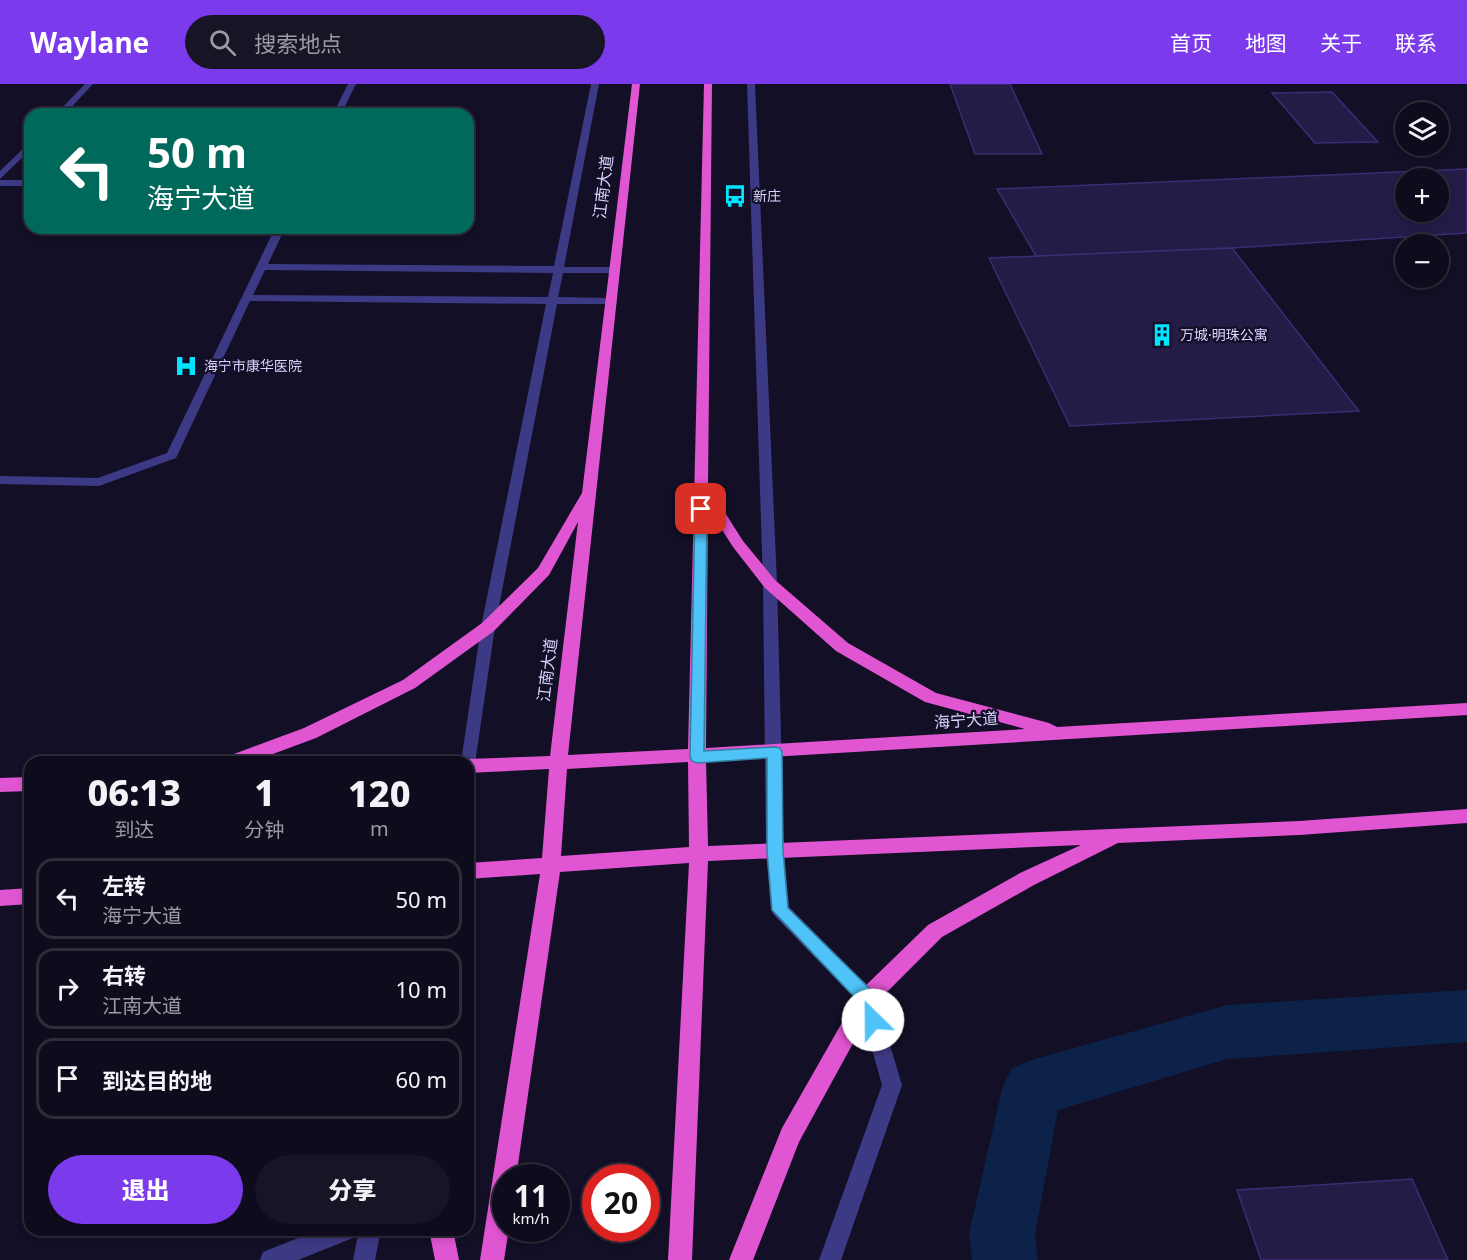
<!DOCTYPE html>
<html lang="zh">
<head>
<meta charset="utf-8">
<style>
  body { margin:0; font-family:"Noto Sans","Noto Sans SC",sans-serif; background:#171425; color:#f1f3f6; height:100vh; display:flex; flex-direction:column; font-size:22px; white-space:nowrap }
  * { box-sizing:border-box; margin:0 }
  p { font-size:20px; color:#9b9ba3 }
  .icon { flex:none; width:33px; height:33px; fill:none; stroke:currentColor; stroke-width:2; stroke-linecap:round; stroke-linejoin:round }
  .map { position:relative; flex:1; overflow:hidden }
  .drawer { position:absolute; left:24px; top:672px; width:450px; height:480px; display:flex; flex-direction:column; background:#0e0b1c; border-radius:18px; box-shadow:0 3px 9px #0003,0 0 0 2px #2e2b3b }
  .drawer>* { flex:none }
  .top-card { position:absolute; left:24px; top:24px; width:450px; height:126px; border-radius:18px; box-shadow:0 3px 9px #0003,0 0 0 2px #2e2b3b; background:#00695c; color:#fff; overflow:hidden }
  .fabs { position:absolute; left:1395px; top:18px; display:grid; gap:12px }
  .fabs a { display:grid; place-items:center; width:54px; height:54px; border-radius:50%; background:#0e0b1c; box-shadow:0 3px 9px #0003,0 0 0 2px #2e2b3b; font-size:30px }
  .speed { position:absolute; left:492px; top:1080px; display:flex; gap:12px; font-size:30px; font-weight:700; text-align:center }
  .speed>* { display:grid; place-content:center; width:78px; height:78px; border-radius:50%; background:#0e0b1c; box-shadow:0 3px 9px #0003,0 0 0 2px #2e2b3b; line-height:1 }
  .speed small { font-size:15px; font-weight:400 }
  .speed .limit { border:9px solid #d22; background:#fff; color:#111 }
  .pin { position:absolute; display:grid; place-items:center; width:51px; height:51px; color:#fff; margin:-26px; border-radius:12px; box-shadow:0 3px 9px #0006 }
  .me { position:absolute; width:66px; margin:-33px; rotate:337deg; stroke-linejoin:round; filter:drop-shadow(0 0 4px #0008) }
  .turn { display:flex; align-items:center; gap:21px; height:126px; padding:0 24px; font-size:27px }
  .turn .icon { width:78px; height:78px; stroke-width:2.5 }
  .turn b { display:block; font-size:42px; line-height:51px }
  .eta { display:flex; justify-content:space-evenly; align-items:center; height:102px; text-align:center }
  .eta b { font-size:36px; font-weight:800; line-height:42px }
  .primary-button { display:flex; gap:12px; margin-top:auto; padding:12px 24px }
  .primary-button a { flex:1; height:69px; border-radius:36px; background:#7c3aed; color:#fff; font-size:24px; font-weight:800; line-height:69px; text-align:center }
  .primary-button a+a { background:#171425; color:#f1f3f6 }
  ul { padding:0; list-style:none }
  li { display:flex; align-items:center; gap:18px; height:81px; margin:0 12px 9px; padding:0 12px; border:3px solid #2e2b3b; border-radius:18px }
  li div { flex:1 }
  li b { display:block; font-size:22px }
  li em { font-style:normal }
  header { display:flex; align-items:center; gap:36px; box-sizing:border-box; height:84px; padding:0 30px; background:#7c3aed; color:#fff }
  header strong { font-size:28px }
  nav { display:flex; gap:33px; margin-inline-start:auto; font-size:21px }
  .search { width:420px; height:54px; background:#171425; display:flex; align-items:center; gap:15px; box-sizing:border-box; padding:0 21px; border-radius:33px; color:#9b9ba3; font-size:22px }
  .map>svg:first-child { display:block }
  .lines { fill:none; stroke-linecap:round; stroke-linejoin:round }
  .canal { fill:#0c2248; fill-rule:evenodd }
  .building { fill:#241b47; stroke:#3b2d73; stroke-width:1.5; fill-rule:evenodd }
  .service { fill:#3d3a85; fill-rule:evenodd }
  .trunk { fill:#e055d1; fill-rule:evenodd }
  .route { fill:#4fc3f7; stroke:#337fa1; stroke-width:1.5 }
  .labels { text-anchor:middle; stroke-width:4.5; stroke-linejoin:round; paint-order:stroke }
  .far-poi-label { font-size:14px; fill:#d9d4ff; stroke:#130f26; text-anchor:start }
  .street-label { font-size:16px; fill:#d9d4ff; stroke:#130f26 }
</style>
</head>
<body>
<header>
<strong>Waylane</strong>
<div class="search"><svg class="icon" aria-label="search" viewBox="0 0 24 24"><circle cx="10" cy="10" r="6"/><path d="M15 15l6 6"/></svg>搜索地点</div>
<nav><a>首页</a><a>地图</a><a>关于</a><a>联系</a></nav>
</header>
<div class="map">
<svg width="1467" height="1176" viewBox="0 0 1467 1176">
  <rect width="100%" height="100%" fill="#130f26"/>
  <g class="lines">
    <polygon class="canal" points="1467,906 1467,958 1227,975 1058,1026 1035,1150 1038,1176 972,1176 969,1150 1002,1005 1011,985 1032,976 1227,921"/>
  </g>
  <g class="building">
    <polygon points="950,0 1010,0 1042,70 975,70"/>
    <polygon points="1332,8 1378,58 1315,59 1272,9"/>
    <path d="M1467,85V149L1232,164L1036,172L997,105ZM1406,94H1438V128H1406Z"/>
    <polygon points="1232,164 1359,327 1070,342 989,174"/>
    <polygon points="1412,1095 1448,1176 1261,1176 1237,1106"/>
  </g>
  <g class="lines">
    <g class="service">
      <polygon points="85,0 93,0 65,30 56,30"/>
      <polygon points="348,0 356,0 341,30 333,30"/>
      <path d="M591,0H599L564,183H615L620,186L615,189H563L558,213L611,214L616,217L611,220H557L495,543L474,686L468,688V678H461L481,543L546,220L250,217L176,374L99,402L0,400V392L98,394L167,369L275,144H285L268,180L554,182ZM265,186L553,189L548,213L253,211Z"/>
      <polygon points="747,0 755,0 777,500 784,767 789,823 874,908 902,1001 841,1176 819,1176 882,1001 859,919 774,831 771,826 766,767 763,500"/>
      <polygon points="30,58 30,66 0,95 0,87"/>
      <rect x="0" y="96" width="30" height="6"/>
      <polygon points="318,1146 356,1146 353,1154 298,1176 260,1176 263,1168"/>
      <polygon points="359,1146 381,1146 375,1176 353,1176"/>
    </g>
    <g class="trunk">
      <path d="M632,0H640L568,671L688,665L704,0H712L708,402L743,457L775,496L848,559L936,609L1049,639L1057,643L1467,619V631L706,677L708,762L1299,737L1467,725V739L1299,751L1118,759L1034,801L942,853L874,921L799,1058L753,1176H729L782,1044L860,907L928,841L1020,789L1081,761L708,777L692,1176H668L689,779L560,788L516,1094H506V1144H509L504,1176H480L540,790L468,795V779L542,774L549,685L468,689V678H461L468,675L550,672L578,438L549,491L494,547L415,604L316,654L251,678H223L226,673L304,644L403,596L482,539L538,484L582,409ZM708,424L733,463L765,504L836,567L925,618L1025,645L706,664ZM688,678L689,763L561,772L567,685Z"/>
      <polygon points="30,693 30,707 0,708 0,694"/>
      <polygon points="30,804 30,820 0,822 0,806"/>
      <polygon points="429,1146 453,1146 459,1176 435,1176"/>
    </g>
  </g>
  <polygon class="route" points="701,421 707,425 704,667 774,663 780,664 782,668 783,767 788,824 873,908 882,936 879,941 873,944 867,941 859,918 772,826 767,767 767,674 697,679 692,677 690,673 695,425"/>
  <defs>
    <g id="bus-bare" transform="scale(1.8)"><path d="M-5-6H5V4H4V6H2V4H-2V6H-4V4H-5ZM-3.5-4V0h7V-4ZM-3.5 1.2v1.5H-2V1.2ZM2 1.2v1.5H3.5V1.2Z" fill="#00e5ff" stroke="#130f26" stroke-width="2.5" paint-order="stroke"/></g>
    <g id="building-bare" transform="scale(1.8)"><path d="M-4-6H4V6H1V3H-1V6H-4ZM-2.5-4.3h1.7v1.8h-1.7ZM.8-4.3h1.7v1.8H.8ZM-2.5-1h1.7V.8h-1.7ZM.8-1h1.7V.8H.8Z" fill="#00e5ff" stroke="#130f26" stroke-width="2.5" paint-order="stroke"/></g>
    <g id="hospital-bare" transform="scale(1.8)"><path d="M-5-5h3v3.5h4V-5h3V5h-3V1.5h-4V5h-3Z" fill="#00e5ff" stroke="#130f26" stroke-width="2.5" paint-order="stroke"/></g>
  </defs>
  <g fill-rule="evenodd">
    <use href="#bus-bare" x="735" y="112"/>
    <use href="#building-bare" x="1162" y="251"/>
    <use href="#hospital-bare" x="186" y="282"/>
  </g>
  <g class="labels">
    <g class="far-poi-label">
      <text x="753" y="117">新庄</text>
      <text x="1180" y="256">万城·明珠公寓</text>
      <text x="204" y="287">海宁市康华医院</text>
    </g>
    <g class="street-label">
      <text transform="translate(603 103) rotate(-83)" y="6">江南大道</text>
      <text transform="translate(547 586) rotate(-83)" y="6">江南大道</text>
      <text transform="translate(966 636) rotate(-4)" y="6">海宁大道</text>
    </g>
  </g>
</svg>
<div class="fabs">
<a><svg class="icon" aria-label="layers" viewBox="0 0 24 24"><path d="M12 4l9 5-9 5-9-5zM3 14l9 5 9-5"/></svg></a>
<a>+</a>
<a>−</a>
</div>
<div class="speed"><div>11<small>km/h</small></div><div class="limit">20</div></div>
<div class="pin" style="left:701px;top:425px;background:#d93025"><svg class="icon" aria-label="arrive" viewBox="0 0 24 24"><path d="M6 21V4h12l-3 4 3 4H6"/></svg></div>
<svg class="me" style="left:873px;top:936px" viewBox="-20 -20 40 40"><circle r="19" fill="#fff"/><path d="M0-13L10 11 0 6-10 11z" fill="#4fc3f7"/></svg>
<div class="top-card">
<div class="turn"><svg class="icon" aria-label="left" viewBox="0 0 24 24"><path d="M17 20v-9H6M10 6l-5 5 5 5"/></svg><div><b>50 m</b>海宁大道</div></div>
</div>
<section class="drawer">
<div class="eta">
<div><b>06:13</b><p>到达</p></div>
<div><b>1</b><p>分钟</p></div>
<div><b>120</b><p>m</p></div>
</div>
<ul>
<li><svg class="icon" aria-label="left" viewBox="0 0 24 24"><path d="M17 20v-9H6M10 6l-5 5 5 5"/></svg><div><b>左转</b><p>海宁大道</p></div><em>50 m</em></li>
<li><svg class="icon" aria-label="right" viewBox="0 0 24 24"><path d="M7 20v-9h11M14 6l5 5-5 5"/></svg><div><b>右转</b><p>江南大道</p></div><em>10 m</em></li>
<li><svg class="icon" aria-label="arrive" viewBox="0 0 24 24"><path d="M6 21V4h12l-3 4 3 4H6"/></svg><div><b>到达目的地</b></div><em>60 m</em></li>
</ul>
<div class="primary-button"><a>退出</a><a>分享</a></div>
</section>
</div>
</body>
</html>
